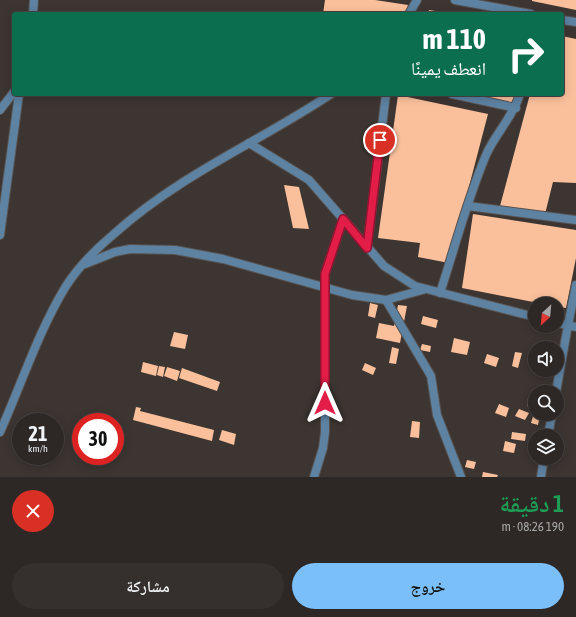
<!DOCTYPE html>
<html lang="ar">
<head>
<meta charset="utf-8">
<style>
  body { margin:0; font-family:"Asap Condensed","Noto Naskh Arabic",sans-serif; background:#35302e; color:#f1f3f6; direction:rtl; height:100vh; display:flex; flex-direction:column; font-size:15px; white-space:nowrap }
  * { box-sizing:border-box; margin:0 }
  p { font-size:13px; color:#a7a6a7 }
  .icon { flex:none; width:22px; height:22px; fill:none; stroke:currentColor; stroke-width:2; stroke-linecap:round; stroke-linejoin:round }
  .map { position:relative; height:477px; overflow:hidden; direction:ltr }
  .sheet { display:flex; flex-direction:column; background:#2d2826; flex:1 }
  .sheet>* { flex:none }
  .hud { position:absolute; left:12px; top:12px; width:552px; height:84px; border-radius:4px; box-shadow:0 2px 10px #0003,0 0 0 1px #484443; direction:rtl; background:#0b6e4f; color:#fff; overflow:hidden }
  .needle { width:26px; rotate:206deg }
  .buttons { position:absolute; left:528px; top:297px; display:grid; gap:8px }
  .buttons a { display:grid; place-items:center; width:36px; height:36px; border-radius:50%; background:#2d2826; box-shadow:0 2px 10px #0003,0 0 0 1px #484443; font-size:20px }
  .speed { position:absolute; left:12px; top:413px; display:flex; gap:8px; font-size:20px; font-weight:700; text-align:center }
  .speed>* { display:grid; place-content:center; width:52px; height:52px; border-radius:50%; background:#2d2826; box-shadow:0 2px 10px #0003,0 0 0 1px #484443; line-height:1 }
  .speed small { font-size:10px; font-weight:400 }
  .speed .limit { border:6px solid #d22; background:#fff; color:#111 }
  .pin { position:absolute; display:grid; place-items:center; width:34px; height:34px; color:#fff; margin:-17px; border:2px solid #fff; border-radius:50%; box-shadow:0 1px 4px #0007 }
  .me { position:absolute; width:44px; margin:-22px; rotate:0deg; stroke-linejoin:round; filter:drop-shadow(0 0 3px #0008) }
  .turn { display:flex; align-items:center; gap:14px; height:84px; padding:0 12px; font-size:18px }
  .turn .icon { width:52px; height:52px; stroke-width:2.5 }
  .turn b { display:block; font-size:28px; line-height:34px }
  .round { display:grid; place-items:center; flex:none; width:42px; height:42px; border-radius:21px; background:#35302e }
  .headline { display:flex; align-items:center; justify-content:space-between; height:68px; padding:0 12px }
  h1 { font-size:24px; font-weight:600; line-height:30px; color:#1e9e55 }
  .button { display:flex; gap:8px; margin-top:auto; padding:8px 12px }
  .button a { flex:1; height:46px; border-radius:24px; background:#7abff8; color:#111; font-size:16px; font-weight:600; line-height:46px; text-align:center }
  .button a+a { background:#35302e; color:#f1f3f6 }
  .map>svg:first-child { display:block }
  .building { fill:#fac09c }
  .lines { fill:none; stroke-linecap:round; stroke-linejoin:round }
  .minor-casing { stroke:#58524f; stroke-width:10 }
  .minor { stroke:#5d82a2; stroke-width:8 }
  .route-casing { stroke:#92132f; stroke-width:10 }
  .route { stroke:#e11d48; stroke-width:7 }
</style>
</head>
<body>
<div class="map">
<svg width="576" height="477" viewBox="0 0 576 477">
  <rect width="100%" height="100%" fill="#3c3532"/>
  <g class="building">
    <polygon points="325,0 375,0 408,5 405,14 323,14"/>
    <polygon points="532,0 576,0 576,10 532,1"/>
    <polygon points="429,10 448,13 447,14 428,14"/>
    <polygon points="562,36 576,39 576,183 553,182 545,214 500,206 530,94 562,94"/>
    <polygon points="454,94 518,94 514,112"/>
    <polygon points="398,95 488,114 449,263 418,257 420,243 378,238"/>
    <polygon points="284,185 299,187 309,229 293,228"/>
    <polygon points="473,214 576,230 576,258 566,308 557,307 557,304 543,304 462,288"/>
    <polygon points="370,303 378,305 375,318 368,316"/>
    <polygon points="398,305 407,306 400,343 376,338 379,323 394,326"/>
    <polygon points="423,316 438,320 436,328 421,324"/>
    <polygon points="174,332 188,335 185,349 170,346"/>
    <polygon points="454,338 470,342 467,355 451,352"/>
    <polygon points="422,344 431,346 430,352 420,350"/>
    <polygon points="392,347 399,349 396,364 389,363"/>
    <polygon points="515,352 522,353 518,368 512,366"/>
    <polygon points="487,354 499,358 496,367 484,363"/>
    <polygon points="143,362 158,366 156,376 141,372"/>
    <polygon points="365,363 376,368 373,375 362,370"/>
    <polygon points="159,366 165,367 163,377 157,375"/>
    <polygon points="167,367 180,371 177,381 164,376"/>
    <polygon points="182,368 220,382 217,391 179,378"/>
    <polygon points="528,398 535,399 535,408 527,406"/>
    <polygon points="499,404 509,408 506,417 495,413"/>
    <polygon points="136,407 141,408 140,411 214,430 212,441 133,420"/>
    <polygon points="519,409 529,413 525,420 515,416"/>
    <polygon points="534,413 540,415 538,425 531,423"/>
    <polygon points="412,421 420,422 419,438 410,437"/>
    <polygon points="222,430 236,434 234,445 219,440"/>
    <polygon points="512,432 526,434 525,441 511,439"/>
    <polygon points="505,441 516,444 514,453 503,451"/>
    <polygon points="467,460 476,462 474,469 465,467"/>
    <polygon points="483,472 498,475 497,477 482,477"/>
  </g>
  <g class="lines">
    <g class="minor-casing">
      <g id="minor">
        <polyline points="455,0 531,14"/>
        <polyline points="33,14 34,0"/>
        <polyline points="409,14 417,0"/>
        <polyline points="562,20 576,22"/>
        <polyline points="452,94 516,108"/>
        <polyline points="0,110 14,92"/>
        <polyline points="249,143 309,180 384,266 415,286 535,317"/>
        <polyline points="468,206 576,220"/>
        <polyline points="0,235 19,94"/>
        <polyline points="367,248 386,94"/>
        <polyline points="85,264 115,252 130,249 175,250 223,259 352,295 386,300 426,289"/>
        <polyline points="576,285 568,325 576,327"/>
        <path d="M440,293C455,247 467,200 486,155C495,134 513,117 520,94"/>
        <polyline points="386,300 431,376 437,415 461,477"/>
        <polyline points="556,392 568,325 557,323"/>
        <path d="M0,432C22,383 38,332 66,286C79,266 97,248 115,233C181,174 259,142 331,94"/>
        <polyline points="548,436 552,414"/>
        <polyline points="314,477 323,448 325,432 325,274 343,219"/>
        <polyline points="541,477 544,458"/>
      </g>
    </g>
    <use href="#minor" class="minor"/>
  </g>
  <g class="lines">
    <g class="route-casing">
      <polyline id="route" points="325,403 325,274 343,219 367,248 380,140"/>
    </g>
    <use href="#route" class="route"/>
  </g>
</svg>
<div class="buttons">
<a><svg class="needle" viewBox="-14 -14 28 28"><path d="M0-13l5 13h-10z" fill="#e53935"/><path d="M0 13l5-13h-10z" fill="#a7a6a7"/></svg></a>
<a><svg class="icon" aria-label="sound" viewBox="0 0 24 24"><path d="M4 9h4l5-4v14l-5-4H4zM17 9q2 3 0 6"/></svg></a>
<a><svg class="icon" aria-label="search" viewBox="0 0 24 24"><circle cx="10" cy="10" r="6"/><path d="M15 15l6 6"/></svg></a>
<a><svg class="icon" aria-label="layers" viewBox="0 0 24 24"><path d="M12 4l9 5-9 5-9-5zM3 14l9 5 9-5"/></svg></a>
</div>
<div class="speed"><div>21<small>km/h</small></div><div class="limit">30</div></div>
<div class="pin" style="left:380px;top:140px;background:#d93025"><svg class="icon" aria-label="arrive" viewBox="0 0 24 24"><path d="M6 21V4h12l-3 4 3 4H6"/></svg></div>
<svg class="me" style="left:325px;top:403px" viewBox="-20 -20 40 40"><path d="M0-17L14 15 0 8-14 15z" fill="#e11d48" stroke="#fff" stroke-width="4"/></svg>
<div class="hud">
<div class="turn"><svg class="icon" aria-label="right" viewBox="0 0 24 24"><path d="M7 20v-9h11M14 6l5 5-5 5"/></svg><div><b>110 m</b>انعطف يمينًا</div></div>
</div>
</div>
<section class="sheet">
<div class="headline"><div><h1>1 دقيقة</h1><p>190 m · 08:26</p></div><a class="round" style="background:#d93025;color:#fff"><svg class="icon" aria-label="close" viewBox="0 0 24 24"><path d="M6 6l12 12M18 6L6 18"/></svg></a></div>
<div class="button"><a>خروج</a><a>مشاركة</a></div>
</section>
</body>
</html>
